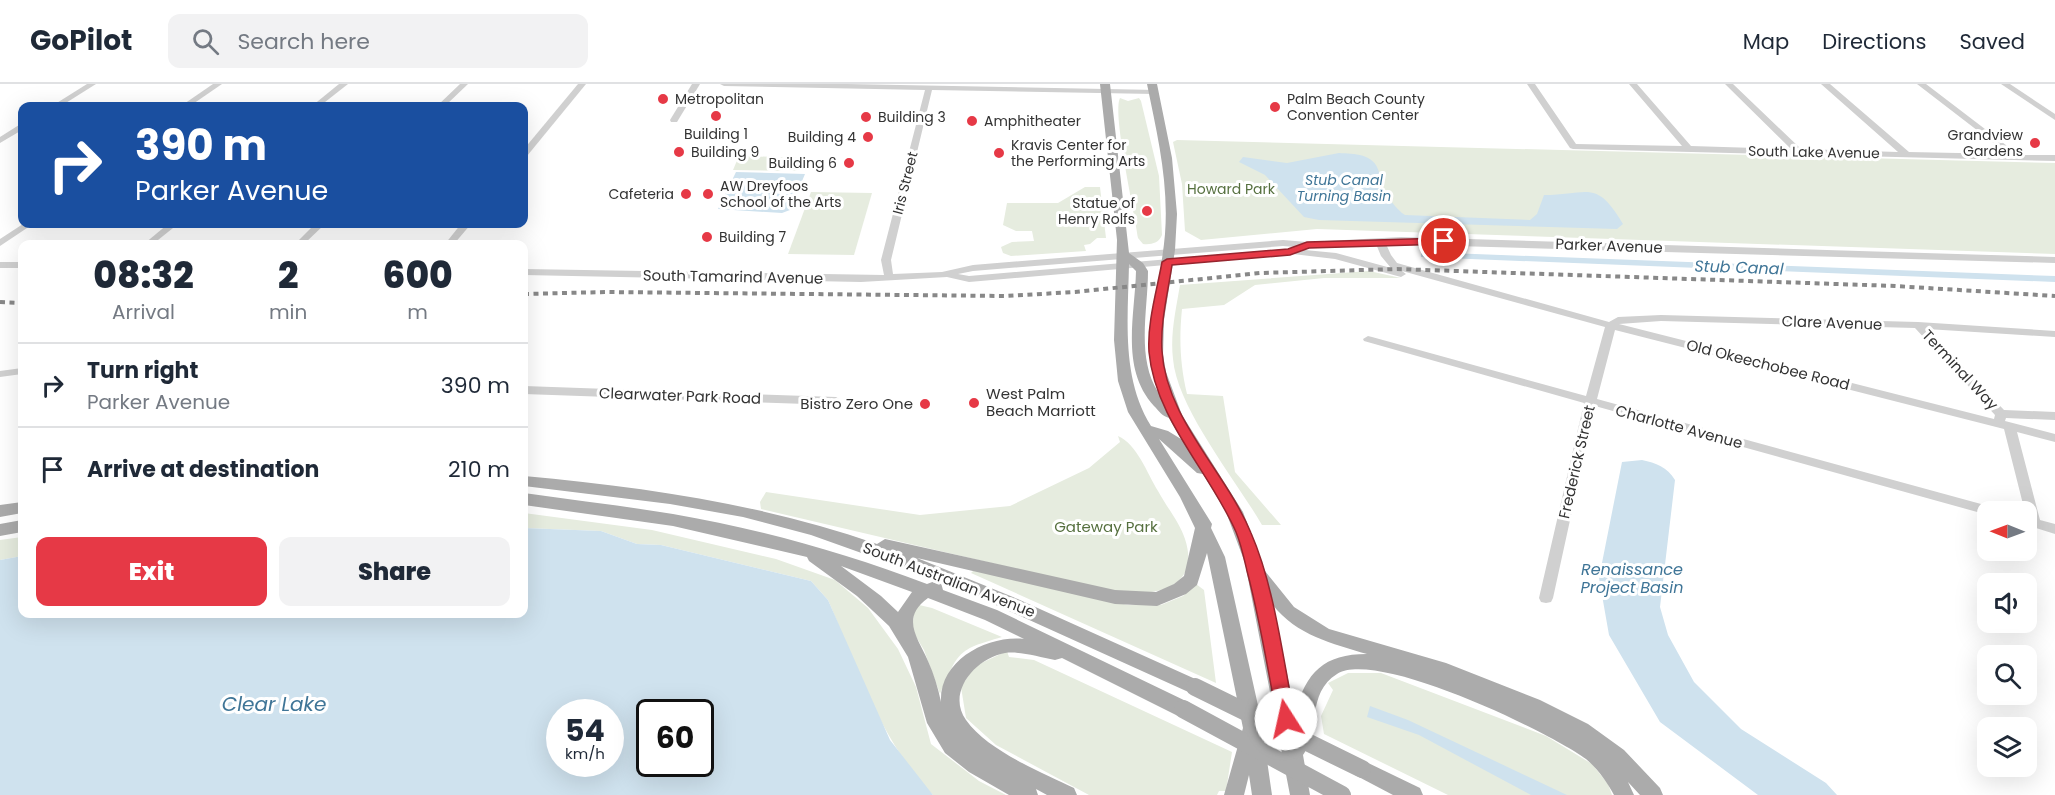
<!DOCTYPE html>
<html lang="en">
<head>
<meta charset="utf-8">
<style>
  body { margin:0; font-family:Poppins,sans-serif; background:#f2f2f3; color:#1f2937; height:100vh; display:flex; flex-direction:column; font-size:22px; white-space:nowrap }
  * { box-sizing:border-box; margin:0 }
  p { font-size:20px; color:#747a83 }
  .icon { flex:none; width:33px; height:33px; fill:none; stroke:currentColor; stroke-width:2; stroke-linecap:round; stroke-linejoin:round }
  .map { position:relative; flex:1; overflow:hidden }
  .drawer { position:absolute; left:18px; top:156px; width:510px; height:378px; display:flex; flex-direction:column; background:#fff; border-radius:12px; box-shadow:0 6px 24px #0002 }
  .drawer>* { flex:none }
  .hud { position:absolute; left:18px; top:18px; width:510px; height:126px; border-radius:12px; box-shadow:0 6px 24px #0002; background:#1a4fa0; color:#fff; overflow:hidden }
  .needle { width:39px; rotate:271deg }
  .fabs { position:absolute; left:1977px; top:417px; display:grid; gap:12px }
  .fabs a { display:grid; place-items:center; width:60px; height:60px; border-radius:12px; background:#fff; box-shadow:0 6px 24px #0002; font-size:30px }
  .speed { position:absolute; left:546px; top:615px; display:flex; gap:12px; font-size:30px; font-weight:700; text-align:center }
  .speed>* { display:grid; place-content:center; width:78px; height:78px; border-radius:50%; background:#fff; box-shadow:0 6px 24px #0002; line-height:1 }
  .speed small { font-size:15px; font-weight:400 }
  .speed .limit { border:3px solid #111; border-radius:9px; background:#fff; color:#111 }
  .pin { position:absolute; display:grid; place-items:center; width:51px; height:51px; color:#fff; margin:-26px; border:3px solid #fff; border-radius:50%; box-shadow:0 2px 6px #0007 }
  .me { position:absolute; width:66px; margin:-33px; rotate:350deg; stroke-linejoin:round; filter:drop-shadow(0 0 4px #0008) }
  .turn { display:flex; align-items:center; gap:21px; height:126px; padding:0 18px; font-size:27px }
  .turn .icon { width:78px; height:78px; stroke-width:2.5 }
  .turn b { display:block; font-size:42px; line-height:51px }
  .eta { display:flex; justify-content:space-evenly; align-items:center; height:102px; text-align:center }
  .eta b { font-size:36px; font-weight:800; line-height:42px }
  .primary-button { display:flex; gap:12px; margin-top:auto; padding:12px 18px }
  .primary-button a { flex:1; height:69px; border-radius:12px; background:#e63946; color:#fff; font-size:24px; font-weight:800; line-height:69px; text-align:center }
  .primary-button a+a { background:#f2f2f3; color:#1f2937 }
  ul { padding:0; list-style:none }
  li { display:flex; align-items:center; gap:18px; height:84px; padding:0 18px; border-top:2px solid #e0e1e3 }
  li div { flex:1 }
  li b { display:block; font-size:22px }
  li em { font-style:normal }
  header { display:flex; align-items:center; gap:36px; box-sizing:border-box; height:84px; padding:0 30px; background:#fff; border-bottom:2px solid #e0e1e3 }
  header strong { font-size:28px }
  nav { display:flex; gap:33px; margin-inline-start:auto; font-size:21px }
  .search { width:420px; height:54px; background:#f2f2f3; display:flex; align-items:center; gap:15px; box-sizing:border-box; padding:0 21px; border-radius:12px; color:#747a83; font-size:22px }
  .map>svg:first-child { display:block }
  .green { fill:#e6ecdf }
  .water { fill:#cfe2ee; fill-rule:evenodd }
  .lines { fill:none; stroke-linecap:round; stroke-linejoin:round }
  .canal { fill:#cfe2ee; fill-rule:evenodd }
  .minor { fill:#d0d0d0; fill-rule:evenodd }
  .major { fill:#ababab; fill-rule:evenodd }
  .rail { stroke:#888; stroke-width:4; stroke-dasharray:5 4.5; stroke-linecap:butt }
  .major-bridge { stroke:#ababab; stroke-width:18 }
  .route { fill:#e63946; stroke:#96252e; stroke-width:1.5 }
  .poi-dot { fill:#e63946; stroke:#fff; stroke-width:2 }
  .labels { text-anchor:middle; stroke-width:6; stroke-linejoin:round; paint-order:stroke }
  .far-poi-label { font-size:14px; fill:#333; stroke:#fff; text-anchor:start }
  .far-street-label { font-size:14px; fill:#333; stroke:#fff }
  .far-water-label { font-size:14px; font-style:italic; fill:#3f7597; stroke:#fff }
  .far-park-label { font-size:14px; fill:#56703f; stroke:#fff }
  .street-label { font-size:15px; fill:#333; stroke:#fff }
  .poi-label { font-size:15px; fill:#333; stroke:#fff; text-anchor:start }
  .park-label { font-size:15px; fill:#56703f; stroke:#fff }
  .water-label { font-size:16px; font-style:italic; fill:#3f7597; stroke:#fff }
  .near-water-label { font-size:20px; font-style:italic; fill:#3f7597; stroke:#fff }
</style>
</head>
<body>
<header>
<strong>GoPilot</strong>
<div class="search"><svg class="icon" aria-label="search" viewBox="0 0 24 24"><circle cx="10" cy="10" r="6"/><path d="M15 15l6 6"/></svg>Search here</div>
<nav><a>Map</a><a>Directions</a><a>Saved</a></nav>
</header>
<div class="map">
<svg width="2055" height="711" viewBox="0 0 2055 711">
  <rect width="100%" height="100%" fill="#fff"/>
  <g class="green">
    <path d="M1120,14L1128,17L1139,14L1141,17L1159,92L1162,151C1159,159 1151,161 1143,160L1138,154C1135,130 1112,29 1120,14Z"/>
    <polygon points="1177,56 2055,79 2055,170 1317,145 1201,156 1185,147 1182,100 1173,58"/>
    <polygon points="739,72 740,72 811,74 806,87 733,86"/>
    <polygon points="1085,103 1100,103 1106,154 1097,154 1090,160 1084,161 1086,167 1011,172 1003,169 1001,163 1012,158 1034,157 1032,147 1016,147 1003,141 1007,119 1058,119"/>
    <polygon points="811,108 872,109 854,171 788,170"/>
    <path d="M1369,187L1401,194H1324L1255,201L1224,221L1182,225C1179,255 1180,280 1187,310L1223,312L1235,388L1281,441H1262C1236,396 1177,324 1173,275C1170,250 1176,225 1180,201Z"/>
    <path d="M1118,352C1137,360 1147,389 1158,407C1166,422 1180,439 1185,455C1201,504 1156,512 1120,509L761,425L760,418L766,408L920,431L1010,422L1089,384L1120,358Z"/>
    <path d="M524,429L652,446L776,475L835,496L868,524L898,565L916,603L931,660L979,697L1006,711H933C881,658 857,583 828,516L811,497L661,461L637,460L601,447L524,444Z"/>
    <polygon points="22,453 22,472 0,476 0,456"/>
    <polygon points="974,486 1128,521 1161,521 1183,512 1196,500 1204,506 1216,599 971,489"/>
    <path d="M919,521L932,524L1002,553C957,566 959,567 940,610L924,566L912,546L914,528Z"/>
    <polygon points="1007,567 1009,573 1034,576 1232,668 1226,707 1219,707 1217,711 1089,711 996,661 966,634 961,603 975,582"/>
    <polygon points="1348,589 1381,589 1546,652 1592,680 1608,700 1612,711 1448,711 1324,650 1321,632 1333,606 1328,599"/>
  </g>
  <g class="water">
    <path d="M1339,69C1354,70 1374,69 1379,88C1379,92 1378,98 1380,102C1384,109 1398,127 1405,131L1530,136L1537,130L1544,111C1588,111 1596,94 1623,140L1617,145L1319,136L1304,133L1265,91L1239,78L1243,73L1287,79Z"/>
    <polygon points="736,88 805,90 790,126 782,129 718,125"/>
    <path d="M1642,376C1656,379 1667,383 1675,396L1660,523L1668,551L1694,598L1741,645L1826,699L1837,711H1758L1660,638L1609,551L1599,494L1622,378Z"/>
    <path d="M524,444L601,447L637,460L661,461L811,497L828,516L890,656L933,711H0V476L22,472V530H524ZM610,628V680H560V628ZM650,628H700V680H650Z"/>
    <polygon points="1370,622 1408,636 1567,711 1531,711 1419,651 1367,633"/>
  </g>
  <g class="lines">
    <polygon class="canal" points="1424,168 2055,192 2055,198 1421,173 1421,169"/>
    <g class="minor">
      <polygon points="87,0 96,0 61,22 52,22"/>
      <polygon points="213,0 222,0 190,22 181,22"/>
      <polygon points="339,0 348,0 320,22 312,22"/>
      <polygon points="460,0 468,0 445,22 437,22"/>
      <polygon points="578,0 586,0 527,72 524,72 524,65"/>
      <polygon points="692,0 700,0 677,38 671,38 670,36"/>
      <path d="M720,0H847L1157,6L1158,8L1154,10L932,6L891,176L893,190L942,188L973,181L1283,156L1307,158L1401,153L2055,173V179L1386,160L1391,171L1397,179L1609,238L1618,233L1661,231L1918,238L2055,247V253L1927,245L2004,326L2055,328V336L2006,334L2005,337L2055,350V358L2017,348L2040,436L2055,440V450L2026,441V428H2025L2004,345L1615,246L1597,315L1992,423L1998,428H1988V431L1595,322L1553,514L1551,518L1546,519L1541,518L1539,514L1584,319L1364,257L1363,255L1368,252L1372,253L1586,312L1605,243L1402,187L1406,190L1401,193L1335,175L1293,170L969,198L947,193L861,198L524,191V185L884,191L881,176L925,6L724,2ZM1376,160L1381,172L1391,184L1336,169L1305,166L1308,164ZM1283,162L1295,163L1288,165L969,192L958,190L973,187ZM1661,237L1915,244L1995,331L1994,335L1619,240Z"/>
      <polygon points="1527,0 1535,0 1576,60 1682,62 1629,0 1637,0 1691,62 1791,65 1725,0 1733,0 1801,65 1898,68 1821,0 1830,0 1909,68 2008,70 1917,0 1926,0 2019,71 2055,71 2055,77 1573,65 1570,64"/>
      <polygon points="2001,0 2010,0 2055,30 2055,36"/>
      <polygon points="19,41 22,41 22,46 0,59 0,53"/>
      <polygon points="23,140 33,140 0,162 0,155"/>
      <polygon points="168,140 178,140 153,160 144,160"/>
      <polygon points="315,140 325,140 304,160 295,160"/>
      <polygon points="461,140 471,140 454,160 445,160"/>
      <rect x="0" y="178" width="22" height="6"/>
      <polygon points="22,284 22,290 0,293 0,287"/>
      <polygon points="524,302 836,313 842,317 836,321 524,310"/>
    </g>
    <g class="major">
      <path d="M1100,0H1110L1129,169L1143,179L1148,187C1148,226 1136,273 1158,308C1141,248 1160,208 1165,150C1169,99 1157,49 1147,0H1157L1172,74L1177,130L1175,166L1164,236L1163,271L1166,288L1182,331L1243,428L1265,487L1294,523L1329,545L1446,579L1540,616L1588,640L1624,666L1660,704L1663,711H1640L1628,698L1634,711H1614C1607,698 1598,685 1586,675C1549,648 1377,565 1337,590C1306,609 1320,649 1303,671L1310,711H1290L1245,479L1226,428L1203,390L1197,389L1159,355L1212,440L1211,444L1225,473L1261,635L1272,711H1252L1249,691L1244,711H1224L1243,644L1207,469L1197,501L1186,510L1157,522L1115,520L917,474L1013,513L1202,598L1204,603L1202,608L1195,611L954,502L811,451L743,433L670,420L524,402V392C644,403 763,420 877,460L885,455L1115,506L1156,508L1174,500L1184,492L1195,444L1180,413L1128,328L1118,297L1114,256L1117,156ZM1129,180L1136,187C1135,232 1120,285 1154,322C1159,327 1162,332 1169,334L1181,355L1168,347L1151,342C1121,294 1128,234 1129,180ZM1273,521C1296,551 1333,560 1367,570C1324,570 1306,588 1295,629Z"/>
      <path d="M524,409C574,416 624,422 673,430C760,445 845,469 927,500L935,497L941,499L943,506L997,526L1190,619L1193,625L1190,631L1183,633L1176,631L1062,574L1055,576C1039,573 1021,567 1005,569C976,574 946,608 966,636C988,667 1041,688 1074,704L1077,711H1047L1036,705L1038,711H1009L969,688L945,669L927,639L908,573L889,542L857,512L809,477L807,473L673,442L524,421ZM841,482L912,508L898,528L881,512ZM928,514L985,536L1024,555C988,551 939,576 941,618C938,604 934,590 928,577C918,554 900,534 928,514Z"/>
      <polygon points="22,418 22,429 0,433 0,421"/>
      <polygon points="22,436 22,448 0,452 0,440"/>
      <polygon points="1362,676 1420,704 1423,711 1393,711 1355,691 1352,685 1355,679"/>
    </g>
    <g class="rail">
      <polyline points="524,210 606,208 1006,212 1075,208 1260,189 1397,185 1895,202 2055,212"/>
      <polyline points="0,218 22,219"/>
    </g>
    <g class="major-bridge">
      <polyline points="1195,603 1362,685"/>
      <polyline points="1183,625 1342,711"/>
    </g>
  </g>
  <path class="route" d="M1444,154L1450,157L1448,160L1309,164L1290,171L1172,181C1168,208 1160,239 1162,267C1166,335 1226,388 1251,449C1275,504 1283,576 1295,635L1292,640L1286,642L1280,640L1277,635C1268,585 1260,536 1247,487C1244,474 1241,460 1236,448C1210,388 1155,335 1149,268C1147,239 1157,206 1162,178L1167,175L1288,165L1307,158Z"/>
  <g class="poi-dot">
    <circle cx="663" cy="15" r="6"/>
    <circle cx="1275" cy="23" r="6"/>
    <circle cx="716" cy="32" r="6"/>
    <circle cx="866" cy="33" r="6"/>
    <circle cx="972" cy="37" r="6"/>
    <circle cx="868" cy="53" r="6"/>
    <circle cx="2035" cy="59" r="6"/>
    <circle cx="679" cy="68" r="6"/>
    <circle cx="999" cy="69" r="6"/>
    <circle cx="849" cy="79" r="6"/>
    <circle cx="686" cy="110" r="6"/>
    <circle cx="708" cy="110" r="6"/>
    <circle cx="1147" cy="127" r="6"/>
    <circle cx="707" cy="153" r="6"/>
    <circle cx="974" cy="319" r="6"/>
    <circle cx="925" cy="320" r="6"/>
  </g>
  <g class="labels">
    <g class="far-poi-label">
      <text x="675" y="20">Metropolitan</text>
      <text x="1287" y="20">Palm Beach County<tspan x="1287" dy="16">Convention Center</tspan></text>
      <text x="878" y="38">Building 3</text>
      <text x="984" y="42">Amphitheater</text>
      <text x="716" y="55" text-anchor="middle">Building 1</text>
      <text x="2023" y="56" text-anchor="end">Grandview<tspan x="2023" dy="16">Gardens</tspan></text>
      <text x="856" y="58" text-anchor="end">Building 4</text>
      <text x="1011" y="66">Kravis Center for<tspan x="1011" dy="16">the Performing Arts</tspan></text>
      <text x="691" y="73">Building 9</text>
      <text x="837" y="84" text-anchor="end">Building 6</text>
      <text x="720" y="107">AW Dreyfoos<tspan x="720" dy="16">School of the Arts</tspan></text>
      <text x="674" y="115" text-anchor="end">Cafeteria</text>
      <text x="1135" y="124" text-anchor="end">Statue of<tspan x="1135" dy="16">Henry Rolfs</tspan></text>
      <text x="719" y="158">Building 7</text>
    </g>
    <g class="far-street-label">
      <text transform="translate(1814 68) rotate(1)" y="5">South Lake Avenue</text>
      <text transform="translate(905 99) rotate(-76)" y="5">Iris Street</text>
    </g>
    <g class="far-water-label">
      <text x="1344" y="101">Stub Canal<tspan x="1344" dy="16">Turning Basin</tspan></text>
    </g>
    <g class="far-park-label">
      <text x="1231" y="110">Howard Park</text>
    </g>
    <g class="street-label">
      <text transform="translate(1609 162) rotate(2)" y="5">Parker Avenue</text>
      <text transform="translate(733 193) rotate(1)" y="5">South Tamarind Avenue</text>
      <text transform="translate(1832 239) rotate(2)" y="5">Clare Avenue</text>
      <text transform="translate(1768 281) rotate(14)" y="5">Old Okeechobee Road</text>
      <text transform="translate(1960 286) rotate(47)" y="5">Terminal Way</text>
      <text transform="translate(680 312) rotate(2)" y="5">Clearwater Park Road</text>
      <text transform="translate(1679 343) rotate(15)" y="5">Charlotte Avenue</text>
      <text transform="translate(1577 378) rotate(-77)" y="5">Frederick Street</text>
      <text transform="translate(949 496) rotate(21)" y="5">South Australian Avenue</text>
    </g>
    <g class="poi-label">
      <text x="986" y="315">West Palm<tspan x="986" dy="17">Beach Marriott</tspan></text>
      <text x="913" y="325" text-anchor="end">Bistro Zero One</text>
    </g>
    <g class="park-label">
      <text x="1106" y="448">Gateway Park</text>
    </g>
    <g class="water-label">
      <text transform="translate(1739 183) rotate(2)" y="6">Stub Canal</text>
      <text x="1632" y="491">Renaissance<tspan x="1632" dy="18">Project Basin</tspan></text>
    </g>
    <g class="near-water-label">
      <text x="274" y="627">Clear Lake</text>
    </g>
  </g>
</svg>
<div class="fabs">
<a><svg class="needle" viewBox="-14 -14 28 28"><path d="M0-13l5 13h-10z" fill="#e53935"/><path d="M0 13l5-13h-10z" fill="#747a83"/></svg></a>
<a><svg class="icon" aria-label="sound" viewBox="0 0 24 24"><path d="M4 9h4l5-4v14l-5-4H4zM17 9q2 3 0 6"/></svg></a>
<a><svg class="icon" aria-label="search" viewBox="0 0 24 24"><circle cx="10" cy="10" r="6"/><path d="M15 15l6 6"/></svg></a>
<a><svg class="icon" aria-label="layers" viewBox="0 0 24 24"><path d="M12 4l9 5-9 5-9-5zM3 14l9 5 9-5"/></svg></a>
</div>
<div class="speed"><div>54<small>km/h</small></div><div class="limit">60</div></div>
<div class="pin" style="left:1444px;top:157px;background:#d93025"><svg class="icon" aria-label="arrive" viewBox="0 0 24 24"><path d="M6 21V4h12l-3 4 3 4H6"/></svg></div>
<svg class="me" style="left:1286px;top:635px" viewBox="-20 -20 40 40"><circle r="19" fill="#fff"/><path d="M0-13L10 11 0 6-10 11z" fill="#e63946"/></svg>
<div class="hud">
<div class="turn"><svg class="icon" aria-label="right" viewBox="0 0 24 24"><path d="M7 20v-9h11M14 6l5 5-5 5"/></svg><div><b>390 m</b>Parker Avenue</div></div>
</div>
<section class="drawer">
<div class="eta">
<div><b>08:32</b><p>Arrival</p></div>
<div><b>2</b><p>min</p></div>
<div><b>600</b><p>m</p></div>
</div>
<ul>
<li><svg class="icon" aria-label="right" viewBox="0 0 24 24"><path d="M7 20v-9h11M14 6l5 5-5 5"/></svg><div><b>Turn right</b><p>Parker Avenue</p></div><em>390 m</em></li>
<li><svg class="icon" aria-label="arrive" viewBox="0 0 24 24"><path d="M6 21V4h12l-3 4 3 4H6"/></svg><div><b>Arrive at destination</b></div><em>210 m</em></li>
</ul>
<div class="primary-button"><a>Exit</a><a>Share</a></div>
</section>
</div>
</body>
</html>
